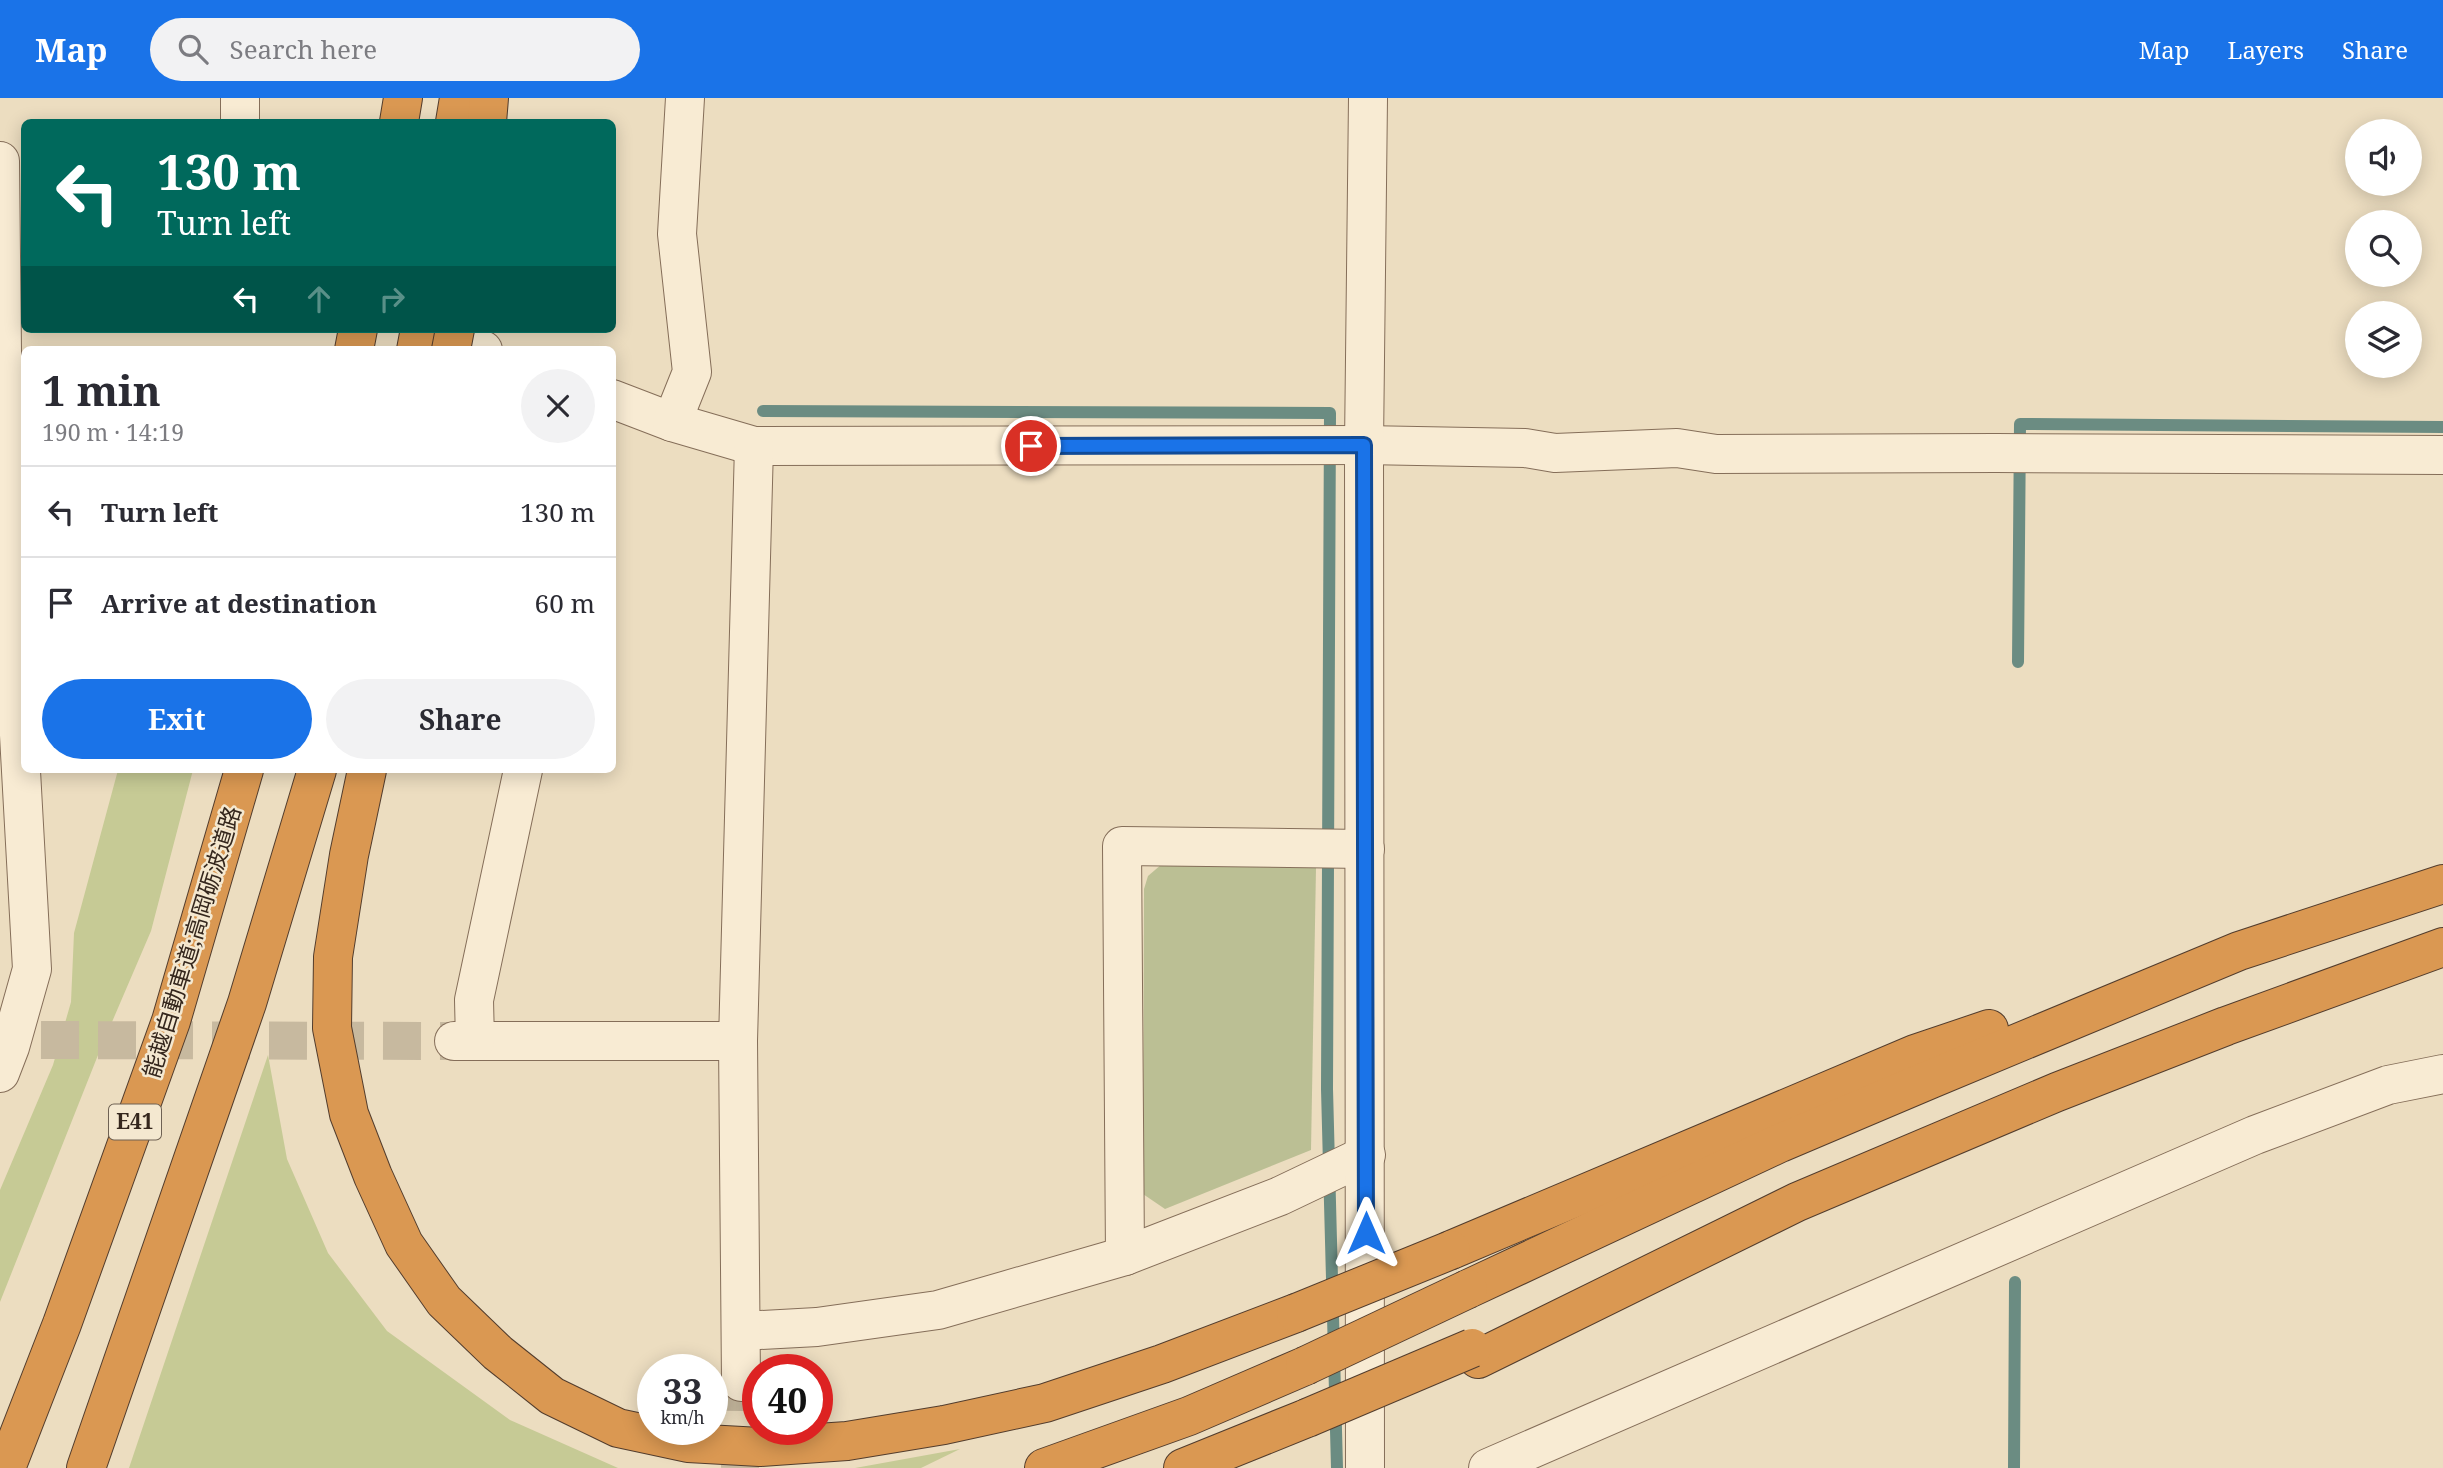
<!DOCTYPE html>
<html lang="en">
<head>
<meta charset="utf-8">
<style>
  body { margin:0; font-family:"Noto Serif","Noto Sans JP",serif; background:#f2f2f3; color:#2b2b33; height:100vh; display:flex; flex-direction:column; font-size:26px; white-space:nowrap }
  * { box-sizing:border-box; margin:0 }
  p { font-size:23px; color:#7c7c81 }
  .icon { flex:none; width:38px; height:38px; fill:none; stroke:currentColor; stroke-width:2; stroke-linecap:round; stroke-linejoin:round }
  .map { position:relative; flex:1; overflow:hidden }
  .details { position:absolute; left:21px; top:248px; width:595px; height:427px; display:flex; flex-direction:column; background:#fff; border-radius:10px; box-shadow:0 4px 18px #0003 }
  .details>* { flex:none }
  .top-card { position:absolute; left:21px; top:21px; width:595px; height:214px; border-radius:10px; box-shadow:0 4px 18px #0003; background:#00695c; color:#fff; overflow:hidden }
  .controls { position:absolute; left:2345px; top:21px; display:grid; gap:14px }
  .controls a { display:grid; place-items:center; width:77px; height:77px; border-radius:50%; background:#fff; box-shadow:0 4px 18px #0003; font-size:35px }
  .speed { position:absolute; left:637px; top:1256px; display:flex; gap:14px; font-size:35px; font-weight:700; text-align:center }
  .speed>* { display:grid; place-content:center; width:91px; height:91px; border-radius:50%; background:#fff; box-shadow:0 4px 18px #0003; line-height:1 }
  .speed small { font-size:18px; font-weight:400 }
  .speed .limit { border:10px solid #d22; background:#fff; color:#111 }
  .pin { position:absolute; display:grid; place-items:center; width:60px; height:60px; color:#fff; margin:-30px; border:4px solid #fff; border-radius:50%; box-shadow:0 2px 7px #0007 }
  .me { position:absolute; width:77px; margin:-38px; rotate:0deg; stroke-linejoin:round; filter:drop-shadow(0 0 5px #0008) }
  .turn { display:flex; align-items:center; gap:24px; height:147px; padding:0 21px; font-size:32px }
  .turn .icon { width:91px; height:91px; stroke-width:2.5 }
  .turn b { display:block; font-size:49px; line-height:60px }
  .lanes { display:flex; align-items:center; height:66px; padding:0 21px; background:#0003; justify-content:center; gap:35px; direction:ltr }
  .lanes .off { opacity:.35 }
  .round { display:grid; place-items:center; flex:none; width:74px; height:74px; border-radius:37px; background:#f2f2f3 }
  .headline { display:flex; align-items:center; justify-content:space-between; height:119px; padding:0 21px }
  h1 { font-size:42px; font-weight:700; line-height:52px }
  .action { display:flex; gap:14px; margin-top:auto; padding:14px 21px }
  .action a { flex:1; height:80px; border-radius:42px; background:#1a73e8; color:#fff; font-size:28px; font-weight:700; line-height:80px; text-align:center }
  .action a+a { background:#f2f2f3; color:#2b2b33 }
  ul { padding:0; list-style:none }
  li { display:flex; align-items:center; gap:21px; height:91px; padding:0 21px; border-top:2px solid #e1e1e2 }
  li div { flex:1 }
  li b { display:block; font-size:26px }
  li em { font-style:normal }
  header { display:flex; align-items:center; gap:42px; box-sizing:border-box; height:98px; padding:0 35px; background:#1a73e8; color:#fff }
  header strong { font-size:33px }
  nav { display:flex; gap:38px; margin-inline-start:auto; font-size:24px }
  .search { width:490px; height:63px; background:#f2f2f3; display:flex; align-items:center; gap:18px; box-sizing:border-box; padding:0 24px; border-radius:38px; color:#7c7c81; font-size:26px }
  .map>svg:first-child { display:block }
  .green { fill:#c6ca95 }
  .cemetery { fill:#bbbf94 }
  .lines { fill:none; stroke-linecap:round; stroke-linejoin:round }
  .stream { stroke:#6b8c82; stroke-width:12 }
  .minor-tunnel { stroke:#c7b99f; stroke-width:38; stroke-dasharray:38 19; stroke-linecap:butt }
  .minor-casing { stroke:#856e59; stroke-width:40 }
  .highway-casing { stroke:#533d2d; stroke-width:40 }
  .minor { stroke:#f8ebd3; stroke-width:38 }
  .highway { stroke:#da9852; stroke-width:38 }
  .highway-bridge-casing { stroke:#533d2d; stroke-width:40; stroke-linecap:butt }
  .highway-bridge { stroke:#da9852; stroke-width:38 }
  .route-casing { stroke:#114b97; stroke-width:18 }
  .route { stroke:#1a73e8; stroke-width:12 }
  .labels { text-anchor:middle; stroke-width:5; stroke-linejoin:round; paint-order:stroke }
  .shield { fill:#f4e8d0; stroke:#6e6153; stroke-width:2 }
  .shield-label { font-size:21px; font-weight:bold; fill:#35271d }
  .street-label { font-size:23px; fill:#35271d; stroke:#f4e8d0 }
</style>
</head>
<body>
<header>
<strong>Map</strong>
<div class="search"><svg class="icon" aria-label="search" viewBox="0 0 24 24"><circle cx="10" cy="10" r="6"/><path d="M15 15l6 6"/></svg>Search here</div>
<nav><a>Map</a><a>Layers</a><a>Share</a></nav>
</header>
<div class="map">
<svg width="2443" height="1370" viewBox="0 0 2443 1370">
  <rect width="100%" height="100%" fill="#ecddc0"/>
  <g class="green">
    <polygon points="118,672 193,672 151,833 100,952 0,1204 0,1092 53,967 71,904 74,835"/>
    <polygon points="268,957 287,1061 328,1155 387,1233 510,1322 618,1370 129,1370"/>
    <polygon points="960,1351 921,1370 855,1370"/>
  </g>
  <polygon class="cemetery" points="1162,766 1316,770 1311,1052 1165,1111 1143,1096 1144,791 1148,778"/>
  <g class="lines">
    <g class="stream">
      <polyline points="763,313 1330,315 1327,991 1337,1370"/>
      <polyline points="2018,564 2020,326 2443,329"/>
      <polyline points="2014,1370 2015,1184"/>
    </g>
    <g class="minor-tunnel">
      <polyline points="41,942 454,943"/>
      <polyline points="740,1370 741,1284"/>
    </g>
    <g class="minor-casing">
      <g id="minor">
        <polyline points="240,0 240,24"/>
        <polyline points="0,63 3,349 32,871 10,949 0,975"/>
        <polyline points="428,231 483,252"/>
        <polyline points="612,301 672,324 754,348 1364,347 1525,350 1555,355 1677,350 1716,356 1996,355 2443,357"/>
        <polyline points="672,324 692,274 677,136 685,0"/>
        <polyline points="454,943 738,943"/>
        <polyline points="475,943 474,902 523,672"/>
        <polyline points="1125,1158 1122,748 1365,751"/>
        <polyline points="742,1233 817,1229 938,1212 1125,1158 1280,1098 1366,1057"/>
        <polyline points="741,1284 738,943 754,348"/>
        <polyline points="1365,1370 1364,347 1368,0"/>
        <polyline points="1488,1370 2255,1037 2388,987 2443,976"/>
      </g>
    </g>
    <g class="highway-casing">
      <g id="highway">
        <polyline points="399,24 403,0"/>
        <polyline points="455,24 459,0"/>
        <polyline points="487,24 489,0"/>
        <polyline points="354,252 358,231"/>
        <polyline points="416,252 420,231"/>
        <polyline points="367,672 349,757 333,859 332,930 349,1016 373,1078 404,1146 444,1203 498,1255 552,1298 618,1330 688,1345 760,1349 847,1343 944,1327 1045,1305 1162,1266 1296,1215"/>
        <polyline points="1451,1152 1915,956 1989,931"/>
        <polyline points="1468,1191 1780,1045 1931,981 2239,853 2443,786"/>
        <polyline points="1478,1261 1797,1104 2057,994 2226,928 2443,849"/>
        <polyline points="6,1370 62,1226 171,923 244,672"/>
        <polyline points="86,1370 247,905 317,672"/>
        <polyline points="1044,1370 1189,1318 1305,1268"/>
        <polyline points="1183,1370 1307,1320"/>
      </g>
    </g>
    <use href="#minor" class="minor"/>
    <use href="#highway" class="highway"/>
    <g class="highway-bridge-casing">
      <g id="highway-bridge">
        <polyline points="451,252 455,231"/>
        <polyline points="1296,1215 1451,1152"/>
        <polyline points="1305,1268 1468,1191"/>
        <polyline points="1307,1320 1472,1250"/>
      </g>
    </g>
    <use href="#highway-bridge" class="highway-bridge"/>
  </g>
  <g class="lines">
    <g class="route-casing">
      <polyline id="route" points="1031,348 1364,347 1366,1135"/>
    </g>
    <use href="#route" class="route"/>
  </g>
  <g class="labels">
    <rect class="shield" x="109" y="1006.5" width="52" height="35" rx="5"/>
    <g class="shield-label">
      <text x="135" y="1031">E41</text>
    </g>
    <g class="street-label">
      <text transform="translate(192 844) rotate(-73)" y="8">能越自動車道;高岡砺波道路</text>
    </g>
  </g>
</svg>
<div class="controls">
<a><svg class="icon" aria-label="sound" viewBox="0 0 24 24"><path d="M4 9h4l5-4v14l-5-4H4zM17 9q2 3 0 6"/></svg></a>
<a><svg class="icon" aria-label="search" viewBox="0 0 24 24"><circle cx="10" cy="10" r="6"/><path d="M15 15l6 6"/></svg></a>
<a><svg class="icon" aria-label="layers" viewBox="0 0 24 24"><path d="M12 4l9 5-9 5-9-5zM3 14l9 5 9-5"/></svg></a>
</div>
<div class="speed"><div>33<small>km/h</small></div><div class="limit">40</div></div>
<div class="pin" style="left:1031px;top:348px;background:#d93025"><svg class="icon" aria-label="arrive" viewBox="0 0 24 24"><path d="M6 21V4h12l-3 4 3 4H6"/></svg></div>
<svg class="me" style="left:1366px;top:1135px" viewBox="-20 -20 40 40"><path d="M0-17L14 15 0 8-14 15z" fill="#1a73e8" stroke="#fff" stroke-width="4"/></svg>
<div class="top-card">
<div class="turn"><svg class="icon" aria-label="left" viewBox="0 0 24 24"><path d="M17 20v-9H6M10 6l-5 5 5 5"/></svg><div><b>130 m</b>Turn left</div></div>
<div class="lanes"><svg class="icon" aria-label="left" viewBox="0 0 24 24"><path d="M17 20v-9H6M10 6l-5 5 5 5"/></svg><svg class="icon off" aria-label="ahead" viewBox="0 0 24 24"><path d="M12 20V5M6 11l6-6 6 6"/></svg><svg class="icon off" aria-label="right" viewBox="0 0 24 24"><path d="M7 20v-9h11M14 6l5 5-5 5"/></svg></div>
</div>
<section class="details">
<div class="headline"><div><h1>1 min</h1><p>190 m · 14:19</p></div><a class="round"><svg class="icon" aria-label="close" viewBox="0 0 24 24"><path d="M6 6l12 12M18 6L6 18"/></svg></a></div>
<ul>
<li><svg class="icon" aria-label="left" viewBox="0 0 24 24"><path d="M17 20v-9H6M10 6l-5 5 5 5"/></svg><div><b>Turn left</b></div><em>130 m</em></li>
<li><svg class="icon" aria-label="arrive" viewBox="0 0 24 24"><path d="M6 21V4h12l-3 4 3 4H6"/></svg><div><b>Arrive at destination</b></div><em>60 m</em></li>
</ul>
<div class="action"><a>Exit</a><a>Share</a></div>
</section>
</div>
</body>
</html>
